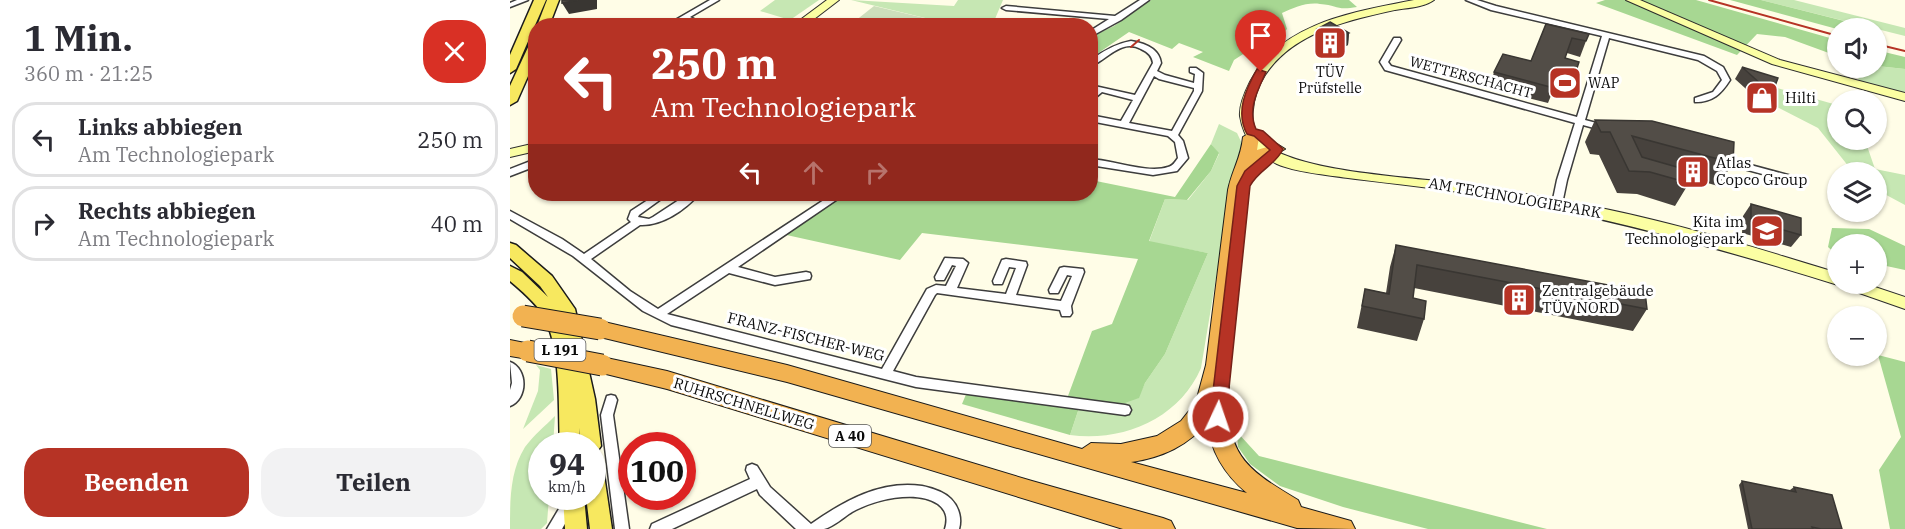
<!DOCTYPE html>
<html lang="de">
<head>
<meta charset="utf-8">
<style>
  body { margin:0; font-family:"IBM Plex Serif",serif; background:#f2f2f3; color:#2b2b33; height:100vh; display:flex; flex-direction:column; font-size:22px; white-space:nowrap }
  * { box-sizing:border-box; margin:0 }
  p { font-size:20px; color:#7c7c81 }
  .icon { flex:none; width:33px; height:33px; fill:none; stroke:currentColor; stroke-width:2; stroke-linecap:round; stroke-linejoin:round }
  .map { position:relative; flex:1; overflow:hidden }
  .drawer { display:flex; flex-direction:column; background:#fff; width:510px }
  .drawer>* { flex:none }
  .hud { position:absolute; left:18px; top:18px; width:570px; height:183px; border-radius:24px; box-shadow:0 2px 4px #0004; background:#b63325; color:#fff; overflow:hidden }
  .tools { position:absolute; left:1317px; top:18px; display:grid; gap:12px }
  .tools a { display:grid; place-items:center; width:60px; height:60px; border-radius:50%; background:#fff; box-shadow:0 2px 4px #0004; font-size:30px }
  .speed { position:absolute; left:18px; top:432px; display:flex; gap:12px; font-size:30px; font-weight:700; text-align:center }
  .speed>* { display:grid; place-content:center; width:78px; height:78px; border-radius:50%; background:#fff; box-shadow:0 2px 4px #0004; line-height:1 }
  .speed small { font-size:15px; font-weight:400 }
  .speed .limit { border:9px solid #d22; background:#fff; color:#111 }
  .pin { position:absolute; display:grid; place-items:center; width:51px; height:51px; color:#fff; margin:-62px -26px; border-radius:50% 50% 50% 0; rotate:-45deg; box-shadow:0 0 6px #0007 }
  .pin .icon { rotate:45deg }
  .me { position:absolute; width:66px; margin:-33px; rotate:3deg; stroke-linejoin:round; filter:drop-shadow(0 0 4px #0008) }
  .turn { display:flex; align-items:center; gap:21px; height:126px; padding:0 24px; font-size:27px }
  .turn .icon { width:78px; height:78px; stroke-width:2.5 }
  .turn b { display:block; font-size:42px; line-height:51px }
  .lanes { display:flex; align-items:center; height:57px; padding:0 24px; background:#0003; justify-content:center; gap:30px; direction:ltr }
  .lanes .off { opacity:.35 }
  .round { display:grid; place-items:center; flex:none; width:63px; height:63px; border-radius:24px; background:#f2f2f3 }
  .overview { display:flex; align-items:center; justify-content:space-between; height:102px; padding:0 24px }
  h1 { font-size:36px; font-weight:800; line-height:45px }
  .primary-button { display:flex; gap:12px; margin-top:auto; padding:12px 24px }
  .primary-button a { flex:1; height:69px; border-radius:24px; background:#b63325; color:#fff; font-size:24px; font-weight:800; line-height:69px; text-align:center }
  .primary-button a+a { background:#f2f2f3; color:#2b2b33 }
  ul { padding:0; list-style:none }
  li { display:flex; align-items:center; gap:18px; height:75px; margin:0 12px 9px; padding:0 12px; border:3px solid #e1e1e2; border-radius:24px }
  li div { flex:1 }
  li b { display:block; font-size:22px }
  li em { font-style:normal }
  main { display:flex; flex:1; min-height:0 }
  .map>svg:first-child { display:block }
  .green { fill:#c6e7b3 }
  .forest { fill:#a7d792 }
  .cemetery { fill:#cddebb }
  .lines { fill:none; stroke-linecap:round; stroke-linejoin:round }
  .street-casing { stroke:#3d3d3d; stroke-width:3 }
  .secondary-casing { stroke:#2c2c2c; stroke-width:2 }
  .primary-casing { stroke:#1b1b1b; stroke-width:3 }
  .highway-casing { stroke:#1b1b1b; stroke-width:2 }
  .street { fill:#fff; fill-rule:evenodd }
  .secondary { fill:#fbfea3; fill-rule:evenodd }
  .primary { fill:#f7e85f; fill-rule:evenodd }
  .highway { fill:#f2b251; fill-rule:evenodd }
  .rail { stroke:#b63325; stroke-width:2 }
  .highway-bridge-casing { stroke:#1b1b1b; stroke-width:23; stroke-linecap:butt }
  .highway-bridge { stroke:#f2b251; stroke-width:21 }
  .wall { fill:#47423d }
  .shaded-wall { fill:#393632 }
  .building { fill:#524d47; stroke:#393632; stroke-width:1.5 }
  .route { fill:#b63325; stroke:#762118; stroke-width:1.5 }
  .labels { text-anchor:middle; stroke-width:6; stroke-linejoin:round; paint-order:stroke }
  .far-poi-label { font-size:14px; fill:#0a0a0a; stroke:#fff }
  .far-street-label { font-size:14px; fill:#0a0a0a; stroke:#fff }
  .shield { fill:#fff; stroke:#545454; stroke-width:1.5 }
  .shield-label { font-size:14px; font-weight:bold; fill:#0a0a0a }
  .poi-label { font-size:15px; fill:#0a0a0a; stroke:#fff; text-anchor:start }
  .street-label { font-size:15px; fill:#0a0a0a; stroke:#fff }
</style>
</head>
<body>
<main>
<section class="drawer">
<div class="overview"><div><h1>1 Min.</h1><p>360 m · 21:25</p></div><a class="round" style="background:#d93025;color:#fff"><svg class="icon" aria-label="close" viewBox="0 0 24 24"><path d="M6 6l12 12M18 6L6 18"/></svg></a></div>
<ul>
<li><svg class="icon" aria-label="left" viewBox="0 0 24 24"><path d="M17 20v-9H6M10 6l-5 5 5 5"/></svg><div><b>Links abbiegen</b><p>Am Technologiepark</p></div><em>250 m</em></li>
<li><svg class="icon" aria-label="right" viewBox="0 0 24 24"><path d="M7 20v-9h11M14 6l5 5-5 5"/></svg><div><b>Rechts abbiegen</b><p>Am Technologiepark</p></div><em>40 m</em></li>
</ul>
<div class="primary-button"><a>Beenden</a><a>Teilen</a></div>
</section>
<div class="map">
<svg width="1395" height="529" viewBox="0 0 1395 529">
  <rect width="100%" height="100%" fill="#fffde7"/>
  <g class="green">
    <polygon points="265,0 309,0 280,20 250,11"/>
    <polygon points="341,0 444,6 448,0 493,0 482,26 444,25"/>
    <polygon points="1251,0 1284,0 1395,28 1395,36"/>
    <polygon points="1367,66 1395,69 1395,93 1348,81 1351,68"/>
    <polygon points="1267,88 1327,105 1328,140 1355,140 1365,169 1395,175 1395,205 1367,190 1366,172 1343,172 1308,128 1265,106"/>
    <path d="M709,124L727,133L734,148L710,254L691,368C669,419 613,442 560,435L572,399L602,403L628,398L635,383L655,354L698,253L639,242L655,199L678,200L701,171L709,154L701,144Z"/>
    <polygon points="26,365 41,369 44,400 13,429 28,391 30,370"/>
    <path d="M45,416L43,445L32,446V496L39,497L37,523L31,529H0C0,500 0,471 15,447C24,435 35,426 45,416Z"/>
  </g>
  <g class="forest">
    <path d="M641,0H839L847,7C826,11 828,5 810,4C796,2 784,8 772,13L777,29L751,55L741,49L724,60L719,71L683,57L693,52L669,43L662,49L619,32L581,58V37L604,26Z"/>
    <polygon points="1095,0 1186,0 1327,40 1327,56 1275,37 1247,34 1227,55 1086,3"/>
    <polygon points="1220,0 1251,0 1362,28 1327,29"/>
    <polygon points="1366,50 1395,57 1395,69 1367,66"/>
    <polygon points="701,144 709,153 701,171 677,200 655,199 639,241 698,253 655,354 635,383 629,398 612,404 572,399 560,435 452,404 457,392 555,404 582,331 602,324 628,259 412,233 390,260 272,234 334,194 580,194 581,180 665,197"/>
    <polygon points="1322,228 1359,229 1395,246 1395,270 1367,264 1366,244 1328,244 1327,255 1318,247"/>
    <polygon points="1368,355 1395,362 1395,529 1380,529 1369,470 1391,437"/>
    <polygon points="727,432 749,456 1037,529 918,529 833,507 770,486 740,464 728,447"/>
  </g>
  <polygon class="cemetery" points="364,6 444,25 340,25"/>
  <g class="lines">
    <g class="street-casing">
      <g id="street">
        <polygon points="7,0 18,0 0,7 0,3"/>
        <polygon points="200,0 209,0 180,17 198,26 187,26 174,20 164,26 155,26"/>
        <polygon points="630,0 639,0 611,20 580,37 580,31 599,19 496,10 492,8 496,6 605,16"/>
        <path d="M956,0H967L986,6L1194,56L1213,67L1220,80C1211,94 1203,102 1185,102V98L1203,92L1212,80L1207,71L1188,60L1099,38L1075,120L1098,126L1099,128L1095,131L1073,125L1057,180L1052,204L1047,207L1044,206L1042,204L1047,180L1065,123L875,70L870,62L884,38H890L891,40L878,62L881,66L1067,117L1092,36L981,10Z"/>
        <path d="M621,41C634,43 649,48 651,63L647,71L655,75L684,83L685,74L680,72V68H686L693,73L692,91L668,135L673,141L678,158L667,171L643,175L580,165V159C603,160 637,174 658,167C663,166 665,162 668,158L665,142L658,136L580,121V115L611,121L623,100L592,92L580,102V94L584,90H580V85L625,95L643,63C642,56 638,52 631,49C612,38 596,60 580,67V61C593,51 605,44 621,41ZM644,76L649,79L684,88V91L662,131L619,123Z"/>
        <polygon points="1211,157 1289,178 1291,180 1286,183 1208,162 1206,160 1208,158"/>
        <polygon points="26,159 26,166 0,176 0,169"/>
        <path d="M147,194H158L129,215L128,217L139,219L143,217L178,194H189C175,210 152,226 130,225L81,259L120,291L148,309L323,194H334L332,196L228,267L265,277L296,272L300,273L301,276L300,279L265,285L219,273L157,314L372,369L417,289L426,285L436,286L446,266L442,265L434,280H426L425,277L435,258L453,259L458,263L447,288L496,294L506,268L499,267L492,284H484L483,281L492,260L496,259L516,262L517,265L506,295L551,301L562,276L557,275L548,293H540L539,290L550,268L554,267L573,269L574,272L561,306L562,313L560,316H552L550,310L427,293L425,295L383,371L406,377L615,405L619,406L621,410L619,414L615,415L406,387L161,325L133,311L63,256L0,219V211L52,239L74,254L121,222L118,219L121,211Z"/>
        <path d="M0,362C18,369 18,399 0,406V390L2,383Z"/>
        <polygon points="101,395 105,396 107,400 103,415 119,529 105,529 91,415 97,396"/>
        <path d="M242,464L247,466L260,487L301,524C334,501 370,480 412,486C422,488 434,492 441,499C449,507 452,519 449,529H435C438,519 437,511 428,504C406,489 363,500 342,512C334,517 323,527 314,529C306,529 295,529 286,529L250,495L247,489L162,529H140L142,524L240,479L236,470L237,466Z"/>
        <polygon points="56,497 66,497 68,501 52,529 37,529"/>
      </g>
    </g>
    <g class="secondary-casing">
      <g id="secondary">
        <polygon points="317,0 329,0 295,26 282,26"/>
        <path d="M904,0H924C915,7 897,8 885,10C839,20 783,32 755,75C743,94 734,129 756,145C792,172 897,177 945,183C987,188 1028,196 1070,204C1157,220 1243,247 1328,273V284H1332L1328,285C1213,249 1100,218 981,197C934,189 885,184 838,178C817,175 785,172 767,164C745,153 734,139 730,116C729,105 735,92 740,82C771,22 845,12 904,0Z"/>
        <polygon points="1116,0 1130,0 1270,60 1395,93 1395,101 1262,64"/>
        <polygon points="26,143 26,151 0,157 0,149"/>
        <polygon points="1332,284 1356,284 1395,297 1395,309 1335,288"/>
      </g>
    </g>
    <g class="primary-casing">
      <g id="primary">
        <polygon points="24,0 36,0 6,69 0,73 0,55"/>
        <polygon points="37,0 49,0 39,26 27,26"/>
        <polygon points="26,39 26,58 7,101 0,105 0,86 20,43"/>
        <path d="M0,243L6,245L42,276L65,309L85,399L91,446L86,453L92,461L102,529H80L76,496H82V446H71L69,428L70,446H50C48,408 52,348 33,315C25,302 12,291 0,281V266L12,272L38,297L30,286L0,258Z"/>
        <polygon points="53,496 74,496 77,529 55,529"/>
      </g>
    </g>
    <g class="highway-casing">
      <g id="highway">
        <path d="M741,132L749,137L747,150L767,144L775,149L743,167L738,173L734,190L714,378L719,385C715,453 732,467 788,500L791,507L841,521L845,529L787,528L277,382L90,337L83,334L80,329L83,324L90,321L277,365L572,449L581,443L611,444L647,436L671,421L686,402L696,365L718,190C722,170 731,158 733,137ZM698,421C699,450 715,475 737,493L621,462C651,458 680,445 698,421Z"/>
        <polygon points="0,340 25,345 28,351 25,357 18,359 0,356"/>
        <polygon points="92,357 157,371 522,481 653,518 661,521 665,529 613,529 157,389 92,373 85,371 82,365 85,359"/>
      </g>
    </g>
    <use href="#street" class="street"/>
    <use href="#secondary" class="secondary"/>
    <use href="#primary" class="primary"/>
    <use href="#highway" class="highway"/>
    <g class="rail">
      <polyline points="1199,0 1328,36"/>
      <polyline points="1366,44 1395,51"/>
      <polyline points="621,47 629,40"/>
    </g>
    <g class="highway-bridge-casing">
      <g id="highway-bridge">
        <polyline points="13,316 90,329"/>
        <polyline points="18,351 92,365"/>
      </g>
    </g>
    <use href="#highway-bridge" class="highway-bridge"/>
  </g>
  <g class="wall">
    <polygon points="1036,24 1076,41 1070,57 1057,53 1055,58 1069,62 1057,92 1044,88 1038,103 979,88 984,72 1021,61"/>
    <polygon points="807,29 839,33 838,45 824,52 805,41"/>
    <polygon points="1232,67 1262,94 1255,106 1225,79"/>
    <polygon points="1085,120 1223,163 1208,186 1180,178 1179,183 1165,206 1127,194 1107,193 1089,155 1080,154 1075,142"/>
    <polygon points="1241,204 1291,235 1281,247 1232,233 1233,216"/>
    <polygon points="886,245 1137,309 1123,331 904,288 903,298 914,319 907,341 847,328 855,289 876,293 880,267"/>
    <polygon points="1232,481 1281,491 1280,490 1284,487 1332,529 1238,529 1229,485"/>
  </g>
  <g class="shaded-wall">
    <polygon points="68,0 87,0 87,9 59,14 52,3"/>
    <polygon points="839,33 838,45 824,52 826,40"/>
  </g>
  <g class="building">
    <polygon points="52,0 68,0 52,3"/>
    <polygon points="820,22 839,33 826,40 807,29"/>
    <polygon points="1036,24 1079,34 1076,41 1062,38 1055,58 1069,62 1064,77 1050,73 1044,88 984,72 993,54 1021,61"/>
    <polygon points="1232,67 1268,78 1262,94"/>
    <polygon points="1085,120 1142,121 1224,142 1223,163 1122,136 1132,157 1181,171 1179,183 1140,172 1119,171 1100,132 1091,132"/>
    <polygon points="1241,204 1291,218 1291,235 1241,221"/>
    <polygon points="886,245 1135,292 1137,309 907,265 903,298 916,301 914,319 852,306 855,289 879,294"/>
    <polygon points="1232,481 1286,492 1284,487 1322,495 1332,529 1311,529 1302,527 1303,529 1242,529"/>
  </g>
  <path class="route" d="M747,69L756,72C748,90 737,109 746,129L753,131L773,149C766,165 748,170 740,186L716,417L714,422H702L700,417L727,186L735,171L760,150L744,136L737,134C725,112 736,89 747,69Z"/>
  <defs>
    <g id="building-square" transform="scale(1.725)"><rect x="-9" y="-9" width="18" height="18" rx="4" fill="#b63325" stroke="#fff"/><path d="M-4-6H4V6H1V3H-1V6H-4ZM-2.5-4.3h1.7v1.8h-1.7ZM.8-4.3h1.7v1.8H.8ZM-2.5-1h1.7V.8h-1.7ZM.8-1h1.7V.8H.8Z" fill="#fff"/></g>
    <g id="stadium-square" transform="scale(1.725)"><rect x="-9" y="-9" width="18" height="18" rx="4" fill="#b63325" stroke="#fff"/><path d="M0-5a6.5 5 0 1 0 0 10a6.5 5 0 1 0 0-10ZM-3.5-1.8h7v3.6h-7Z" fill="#fff"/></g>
    <g id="shop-square" transform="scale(1.725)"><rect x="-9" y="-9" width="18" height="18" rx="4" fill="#b63325" stroke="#fff"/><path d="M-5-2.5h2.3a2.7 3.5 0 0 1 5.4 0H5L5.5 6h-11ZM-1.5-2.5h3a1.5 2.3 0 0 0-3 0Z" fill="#fff"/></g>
    <g id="school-square" transform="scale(1.725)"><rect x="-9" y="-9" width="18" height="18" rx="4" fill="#b63325" stroke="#fff"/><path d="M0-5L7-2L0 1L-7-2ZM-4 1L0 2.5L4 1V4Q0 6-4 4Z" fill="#fff"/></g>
  </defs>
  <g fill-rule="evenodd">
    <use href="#building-square" x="820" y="43"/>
    <use href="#stadium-square" x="1055" y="83"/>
    <use href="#shop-square" x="1252" y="98"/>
    <use href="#building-square" x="1183" y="172"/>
    <use href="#school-square" x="1257" y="231"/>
    <use href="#building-square" x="1009" y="300"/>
  </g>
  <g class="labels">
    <g class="far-poi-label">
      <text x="820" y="77">TÜV<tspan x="820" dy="16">Prüfstelle</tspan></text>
      <text x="1078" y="88" text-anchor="start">WAP</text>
    </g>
    <g class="far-street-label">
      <text transform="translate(961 77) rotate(15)" y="5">WETTERSCHACHT</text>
    </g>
    <g class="shield">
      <rect x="24.5" y="339" width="51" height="22" rx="4.5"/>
      <rect x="319" y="425" width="42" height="22" rx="4.5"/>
    </g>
    <g class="shield-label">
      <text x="50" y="355">L 191</text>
      <text x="340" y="441">A 40</text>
    </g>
    <g class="poi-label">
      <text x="1275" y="103">Hilti</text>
      <text x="1206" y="168">Atlas<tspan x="1206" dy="17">Copco Group</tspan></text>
      <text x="1234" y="227" text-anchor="end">Kita im<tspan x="1234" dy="17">Technologiepark</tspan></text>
      <text x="1032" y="296">Zentralgebäude<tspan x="1032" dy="17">TÜV NORD</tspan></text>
    </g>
    <g class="street-label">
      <text transform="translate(1005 198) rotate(10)" y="5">AM TECHNOLOGIEPARK</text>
      <text transform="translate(296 337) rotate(14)" y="5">FRANZ-FISCHER-WEG</text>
      <text transform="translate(234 404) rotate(17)" y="5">RUHRSCHNELLWEG</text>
    </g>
  </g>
</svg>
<div class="tools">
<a><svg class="icon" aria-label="sound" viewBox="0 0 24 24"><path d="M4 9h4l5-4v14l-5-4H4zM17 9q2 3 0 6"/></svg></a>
<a><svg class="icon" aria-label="search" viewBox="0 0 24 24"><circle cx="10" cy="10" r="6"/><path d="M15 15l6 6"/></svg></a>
<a><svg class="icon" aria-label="layers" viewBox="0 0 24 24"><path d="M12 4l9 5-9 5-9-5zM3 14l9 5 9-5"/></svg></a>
<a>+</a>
<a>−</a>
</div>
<div class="speed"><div>94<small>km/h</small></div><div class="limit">100</div></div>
<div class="pin" style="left:751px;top:72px;background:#d93025"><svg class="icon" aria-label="arrive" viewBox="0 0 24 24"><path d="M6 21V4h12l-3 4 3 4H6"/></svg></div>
<svg class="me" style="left:708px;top:417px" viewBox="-20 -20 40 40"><circle r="17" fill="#b63325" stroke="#fff" stroke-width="3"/><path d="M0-11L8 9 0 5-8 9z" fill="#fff"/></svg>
<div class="hud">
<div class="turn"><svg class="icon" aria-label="left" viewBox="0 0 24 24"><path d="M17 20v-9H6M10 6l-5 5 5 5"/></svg><div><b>250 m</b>Am Technologiepark</div></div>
<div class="lanes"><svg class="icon" aria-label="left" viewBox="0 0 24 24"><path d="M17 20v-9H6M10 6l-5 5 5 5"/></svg><svg class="icon off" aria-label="ahead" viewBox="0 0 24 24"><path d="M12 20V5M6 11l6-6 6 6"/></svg><svg class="icon off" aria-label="right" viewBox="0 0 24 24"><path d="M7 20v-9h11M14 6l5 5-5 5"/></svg></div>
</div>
</div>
</main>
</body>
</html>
